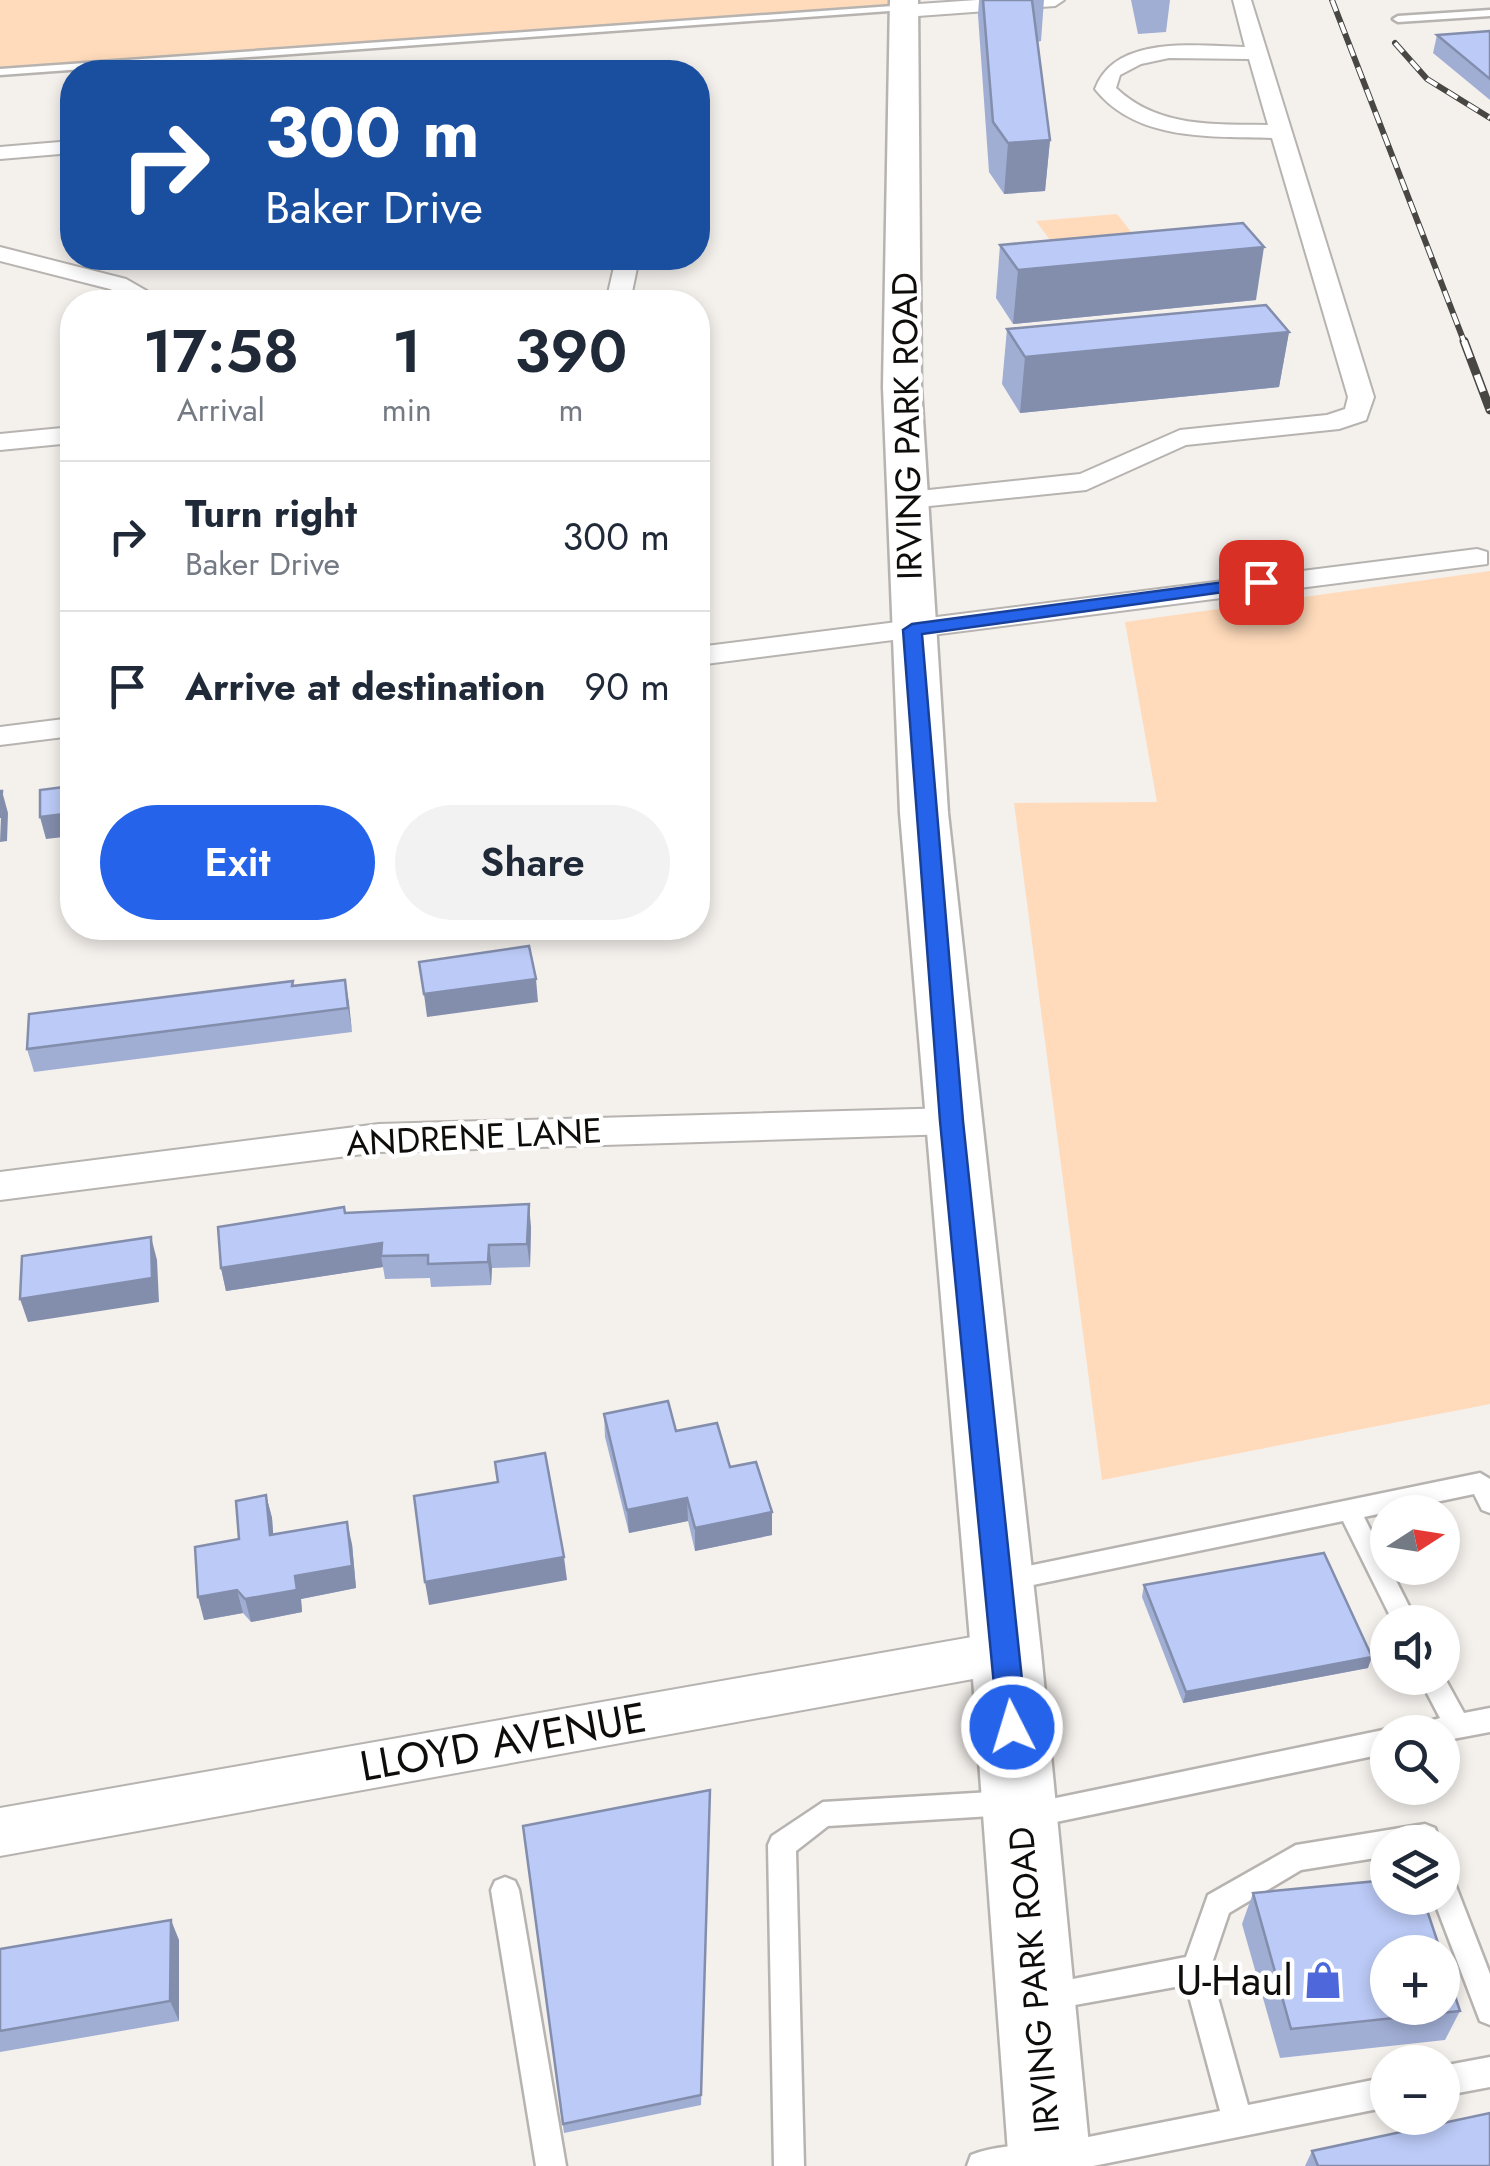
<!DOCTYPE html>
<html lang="en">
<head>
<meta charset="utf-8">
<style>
  body { margin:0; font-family:Jost,sans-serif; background:#f2f2f3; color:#1f2937; height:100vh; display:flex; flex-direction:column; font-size:38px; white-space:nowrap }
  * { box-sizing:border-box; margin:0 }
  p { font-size:32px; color:#747a83 }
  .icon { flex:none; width:55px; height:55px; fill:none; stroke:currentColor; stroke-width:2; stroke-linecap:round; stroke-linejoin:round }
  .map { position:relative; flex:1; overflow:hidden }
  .drawer { position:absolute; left:60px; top:290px; width:650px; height:650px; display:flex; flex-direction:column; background:#fff; border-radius:40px; box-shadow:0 5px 15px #0003 }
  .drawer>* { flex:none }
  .guide { position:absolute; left:60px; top:60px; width:650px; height:210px; border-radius:40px; box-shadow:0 5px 15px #0003; background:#1a4fa0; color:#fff; overflow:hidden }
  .needle { width:65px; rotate:78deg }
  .fabs { position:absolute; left:1370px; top:1495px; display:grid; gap:20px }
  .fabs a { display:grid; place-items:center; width:90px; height:90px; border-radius:50%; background:#fff; box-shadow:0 5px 15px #0003; font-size:50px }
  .pin { position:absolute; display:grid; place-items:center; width:85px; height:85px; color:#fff; margin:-42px; border-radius:20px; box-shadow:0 5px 15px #0006 }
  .me { position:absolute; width:110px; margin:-55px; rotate:355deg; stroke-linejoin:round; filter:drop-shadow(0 0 8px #0008) }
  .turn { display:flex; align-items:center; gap:35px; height:210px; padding:0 40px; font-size:45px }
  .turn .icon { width:130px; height:130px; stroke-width:2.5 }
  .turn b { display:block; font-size:70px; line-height:85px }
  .eta { display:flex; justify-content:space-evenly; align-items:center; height:170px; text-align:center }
  .eta b { font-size:60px; font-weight:600; line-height:70px }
  .cta { display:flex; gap:20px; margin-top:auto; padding:20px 40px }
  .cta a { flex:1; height:115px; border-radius:60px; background:#2563eb; color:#fff; font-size:40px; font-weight:600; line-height:115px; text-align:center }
  .cta a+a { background:#f2f2f3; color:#1f2937 }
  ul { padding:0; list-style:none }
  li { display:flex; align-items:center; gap:30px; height:150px; padding:0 40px; border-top:2px solid #e0e1e3 }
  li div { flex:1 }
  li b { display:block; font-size:38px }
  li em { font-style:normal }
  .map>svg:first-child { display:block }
  .green { fill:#ffdbbb }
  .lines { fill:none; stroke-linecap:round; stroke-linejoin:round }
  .service-casing { stroke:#b7b3b0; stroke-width:5 }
  .minor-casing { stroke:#b7b3b0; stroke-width:4 }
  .secondary-casing { stroke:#b7b3b0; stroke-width:5 }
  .service { fill:#fff; fill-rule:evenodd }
  .minor { fill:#fff; fill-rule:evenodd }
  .secondary { fill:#fff; fill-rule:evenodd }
  .rail-far1-casing { stroke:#494744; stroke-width:6 }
  .rail-casing { stroke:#494744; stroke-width:9 }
  .rail-far1 { stroke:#fff; stroke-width:4; stroke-dasharray:12; stroke-linecap:butt }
  .rail { stroke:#fff; stroke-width:6; stroke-dasharray:18; stroke-linecap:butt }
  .wall { fill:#a1aed4 }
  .shaded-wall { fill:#838dac }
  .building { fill:#bbcaf6; stroke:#838dac; stroke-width:2.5 }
  .route { fill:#2563eb; stroke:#184099; stroke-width:2.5 }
  .labels { text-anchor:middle; stroke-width:9; stroke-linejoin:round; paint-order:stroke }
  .street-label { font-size:35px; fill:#0e0d0b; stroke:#fff }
  .near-street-label { font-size:42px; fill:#0e0d0b; stroke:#fff }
  .near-poi-label { font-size:42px; fill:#0e0d0b; stroke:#fff; text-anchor:end }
</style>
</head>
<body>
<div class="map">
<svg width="1490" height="2166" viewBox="0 0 1490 2166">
  <rect width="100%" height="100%" fill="#f4f0ec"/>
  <g class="green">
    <polygon points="0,0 888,0 888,12 0,76"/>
    <polygon points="1117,214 1132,233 1050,240 1036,221"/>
    <polygon points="1490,571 1490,1404 1102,1480 1014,803 1157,802 1125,622"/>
  </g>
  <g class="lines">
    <g class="service-casing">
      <g id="service">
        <polygon points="907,5 903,10 0,75 0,69"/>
        <polygon points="1490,10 1490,16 1398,22 1393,19 1398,16"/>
        <polygon points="1480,1473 1490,1479 1490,1513 1482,1510 1474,1494 1364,1517 1417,1622 1393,1622 1343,1521 1009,1590 1000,1587 997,1580 1000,1573 1009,1570"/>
        <polygon points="1442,1673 1464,1713 1490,1708 1490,1732 1442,1741 1442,1732 1415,1732 1419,1724 1440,1718 1419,1678 1442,1678"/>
        <polygon points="1388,1729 1397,1732 1388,1732 1388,1753 1032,1827 1023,1824 1019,1815 1023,1806 1032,1803"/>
        <polygon points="1008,1791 1017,1794 1021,1803 1017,1812 1008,1815 828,1826 796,1851 804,2166 774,2166 768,1845 772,1836 823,1802"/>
        <path d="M1425,1824L1435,1828L1440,1842H1388V1856L1301,1870L1229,1913L1210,1969L1248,2105L1388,2077V2107L1093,2166H1052L1050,2161L1048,2166H967L971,2155C991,2147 1026,2142 1046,2150L1048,2157L1052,2146L1063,2142L1220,2111L1186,1985L1047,2010L1037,2006L1033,1996L1037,1986L1186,1957L1208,1895L1296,1845Z"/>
        <polygon points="1442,1872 1452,1876 1490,1974 1490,2025 1480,2021 1433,1898 1442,1898"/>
        <polygon points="505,1877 515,1881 519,1890 566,2166 536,2166 491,1890 495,1881"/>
        <polygon points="1490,2057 1490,2087 1442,2096 1442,2066"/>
      </g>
    </g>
    <g class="minor-casing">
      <g id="minor">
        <polygon points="977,0 1064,0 1055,6 904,17 895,11 904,5"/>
        <path d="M1233,0H1251L1374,397L1366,420L1339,429L1186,445L1086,490L910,508L900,506L896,500L900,494L910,492L1080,474L1180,430L1327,415L1345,409L1348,397L1272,138C1212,136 1137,142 1095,89C1115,34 1198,46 1245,47ZM1169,58L1249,59L1268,125C1214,124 1158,128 1116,88L1120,75L1141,64Z"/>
        <polygon points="72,141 72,153 0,159 0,147"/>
        <polygon points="0,247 126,279 166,302 136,302 110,289 0,261"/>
        <polygon points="616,258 639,258 630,302 606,302"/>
        <polygon points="72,427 72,443 0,450 0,434"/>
        <polygon points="1477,549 1487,552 1487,564 698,665 698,647"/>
        <polygon points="72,718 72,736 0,745 0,727"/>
        <polygon points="952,1108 965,1111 971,1121 965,1131 952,1134 379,1152 0,1200 0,1172 379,1124"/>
        <polygon points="1006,1631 1023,1637 1030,1652 1023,1667 1006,1673 0,1856 0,1808"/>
      </g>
    </g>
    <g class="secondary-casing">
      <polygon id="secondary" points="890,0 918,0 921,387 948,813 1041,1652 1091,2166 1009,2166 971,1652 900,813 883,387"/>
    </g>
    <use href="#service" class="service"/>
    <use href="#minor" class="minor"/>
    <use href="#secondary" class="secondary"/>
    <g class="rail-far1-casing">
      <g id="rail-far1">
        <polyline points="1332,0 1465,344"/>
        <polyline points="1395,43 1427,79 1490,118"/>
      </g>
    </g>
    <g class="rail-casing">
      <polyline id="rail" points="1464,341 1490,410"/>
    </g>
    <use href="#rail-far1" class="rail-far1"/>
    <use href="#rail" class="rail"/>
  </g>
  <g class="wall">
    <polygon points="979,0 1044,0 1041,41 1037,42 1050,140 1045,191 1004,194 989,172 978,15"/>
    <polygon points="1131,0 1170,0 1166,32 1138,34"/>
    <polygon points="1490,31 1490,100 1433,53 1437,35"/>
    <polygon points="1000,245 1256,300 1013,324 996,298"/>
    <polygon points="1007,329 1289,332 1279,387 1020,413 1002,384"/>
    <polygon points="345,980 352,1032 34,1072 27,1049 293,986"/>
    <polygon points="346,1213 531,1227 530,1267 492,1268 491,1285 431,1287 430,1278 385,1279 383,1267 226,1291 221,1268"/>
    <polygon points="604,1414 676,1431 730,1467 772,1535 695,1551 688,1521 629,1533 605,1437"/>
    <polygon points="266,1495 272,1518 273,1535 352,1544 356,1588 301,1599 302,1612 251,1622 243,1613 204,1620 239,1539"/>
    <polygon points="1144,1585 1368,1668 1183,1703 1142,1597"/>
    <polygon points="710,1800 701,2105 564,2133 523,1826"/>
    <polygon points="1253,1893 1460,2011 1445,2040 1280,2058 1242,1924"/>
    <polygon points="179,1940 179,2021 0,2052 0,1949"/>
    <polygon points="1312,2151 1490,2166 1305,2166"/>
  </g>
  <g class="shaded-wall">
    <polygon points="1050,140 1045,191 1004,194 1008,143"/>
    <polygon points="1264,247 1256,300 1013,324 1018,270"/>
    <polygon points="1289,332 1279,387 1020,413 1025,357"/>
    <polygon points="2,791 8,813 7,841 0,842"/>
    <polygon points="72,813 72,836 46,839 40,817"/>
    <polygon points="536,979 538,1002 427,1017 424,994"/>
    <polygon points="345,980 349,1003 352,1032 348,1008"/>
    <polygon points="529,1204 531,1227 530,1267 527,1244"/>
    <polygon points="151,1237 157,1260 159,1302 28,1322 20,1299"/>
    <polygon points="382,1243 381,1256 383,1267 226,1291 221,1268"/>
    <polygon points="489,1245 492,1268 491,1285 488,1262"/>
    <polygon points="266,1495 272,1518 275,1558 270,1535"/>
    <polygon points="687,1498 688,1521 629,1533 627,1510"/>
    <polygon points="772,1512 772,1535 695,1551 695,1528"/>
    <polygon points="347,1522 352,1544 356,1588 301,1599 302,1612 251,1622 245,1599 295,1576"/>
    <polygon points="564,1557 567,1580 429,1605 425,1582"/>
    <polygon points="237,1590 243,1613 204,1620 198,1597"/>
    <polygon points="1372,1657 1368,1668 1183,1703 1186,1692"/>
    <polygon points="171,1920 179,1940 179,2021 170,2001"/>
  </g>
  <g class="building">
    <polygon points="983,0 1032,0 1050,140 1008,143 993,122"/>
    <polygon points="1490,31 1490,79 1437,35"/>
    <polygon points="1243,223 1264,247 1018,270 1000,245"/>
    <polygon points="1266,305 1289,332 1025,357 1007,329"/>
    <polygon points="72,786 72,813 40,817 40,790"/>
    <polygon points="0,791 2,791 0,818"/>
    <polygon points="529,946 536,979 424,994 419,962"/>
    <polygon points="345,980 348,1008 27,1049 29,1014 293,981 292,986"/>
    <polygon points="529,1204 527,1244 489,1245 488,1262 428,1264 428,1255 381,1256 382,1243 221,1268 218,1227 344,1207 345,1213"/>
    <polygon points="151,1237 152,1278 20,1299 22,1256"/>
    <polygon points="668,1401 676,1431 717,1423 730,1467 756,1462 772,1512 695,1528 687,1498 627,1510 604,1414"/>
    <polygon points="545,1453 564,1557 425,1582 414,1496 498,1482 495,1462"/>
    <polygon points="266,1495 270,1535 347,1522 352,1566 295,1576 297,1590 245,1599 237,1590 198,1597 195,1547 239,1539 236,1501"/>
    <polygon points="1324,1553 1372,1657 1186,1692 1144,1585"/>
    <polygon points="710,1790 701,2095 563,2124 523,1826"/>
    <polygon points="1388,1880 1388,1898 1423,1898 1441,1952 1388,1952 1388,2008 1442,2008 1442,1957 1460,2011 1291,2029 1253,1893"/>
    <polygon points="171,1920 170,2001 0,2031 0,1949"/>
    <polygon points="1490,2113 1490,2166 1318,2166 1312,2151"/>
  </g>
  <polygon class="route" points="1261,577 1267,579 1267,586 922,634 963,1121 1027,1727 1023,1737 1012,1741 1002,1737 998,1727 940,1121 903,630 912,624"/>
  <defs>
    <g id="shop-bare" transform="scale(3)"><path d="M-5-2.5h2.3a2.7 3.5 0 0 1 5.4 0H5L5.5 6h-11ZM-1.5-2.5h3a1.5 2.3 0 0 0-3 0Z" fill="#4e68dc" stroke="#fff" stroke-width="2.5" paint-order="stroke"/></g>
  </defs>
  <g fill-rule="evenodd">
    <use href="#shop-bare" x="1323" y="1980"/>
  </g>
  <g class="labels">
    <g class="street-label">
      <text transform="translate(907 426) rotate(-91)" y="12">IRVING PARK ROAD</text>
      <text transform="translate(474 1137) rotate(-3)" y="12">ANDRENE LANE</text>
      <text transform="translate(1034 1980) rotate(-95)" y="12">IRVING PARK ROAD</text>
    </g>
    <g class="near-street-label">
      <text transform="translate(503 1741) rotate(-10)" y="15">LLOYD AVENUE</text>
    </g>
    <g class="near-poi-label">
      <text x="1293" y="1995">U-Haul</text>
    </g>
  </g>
</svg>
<div class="fabs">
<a><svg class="needle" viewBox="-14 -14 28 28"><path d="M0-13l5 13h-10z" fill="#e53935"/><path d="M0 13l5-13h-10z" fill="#747a83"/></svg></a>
<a><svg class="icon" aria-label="sound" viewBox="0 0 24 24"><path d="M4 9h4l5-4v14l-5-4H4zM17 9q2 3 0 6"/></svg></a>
<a><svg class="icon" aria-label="search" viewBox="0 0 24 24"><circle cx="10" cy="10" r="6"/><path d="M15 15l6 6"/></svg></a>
<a><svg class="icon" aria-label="layers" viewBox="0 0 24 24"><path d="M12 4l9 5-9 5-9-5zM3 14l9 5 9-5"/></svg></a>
<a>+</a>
<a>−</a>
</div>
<div class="pin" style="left:1261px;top:582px;background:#d93025"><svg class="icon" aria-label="arrive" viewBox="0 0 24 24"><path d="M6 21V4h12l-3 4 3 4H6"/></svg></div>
<svg class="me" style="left:1012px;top:1727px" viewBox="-20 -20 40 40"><circle r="17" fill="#2563eb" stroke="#fff" stroke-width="3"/><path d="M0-11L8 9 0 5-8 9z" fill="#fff"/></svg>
<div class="guide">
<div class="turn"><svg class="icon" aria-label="right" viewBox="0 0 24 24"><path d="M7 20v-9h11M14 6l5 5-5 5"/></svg><div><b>300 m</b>Baker Drive</div></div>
</div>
<section class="drawer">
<div class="eta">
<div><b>17:58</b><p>Arrival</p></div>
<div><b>1</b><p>min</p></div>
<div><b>390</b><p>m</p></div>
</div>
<ul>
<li><svg class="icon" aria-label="right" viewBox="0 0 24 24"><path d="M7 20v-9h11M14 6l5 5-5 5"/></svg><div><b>Turn right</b><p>Baker Drive</p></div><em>300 m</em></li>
<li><svg class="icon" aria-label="arrive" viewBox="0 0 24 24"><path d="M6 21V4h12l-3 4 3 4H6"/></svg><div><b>Arrive at destination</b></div><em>90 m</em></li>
</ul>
<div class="cta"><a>Exit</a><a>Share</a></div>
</section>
</div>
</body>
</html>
